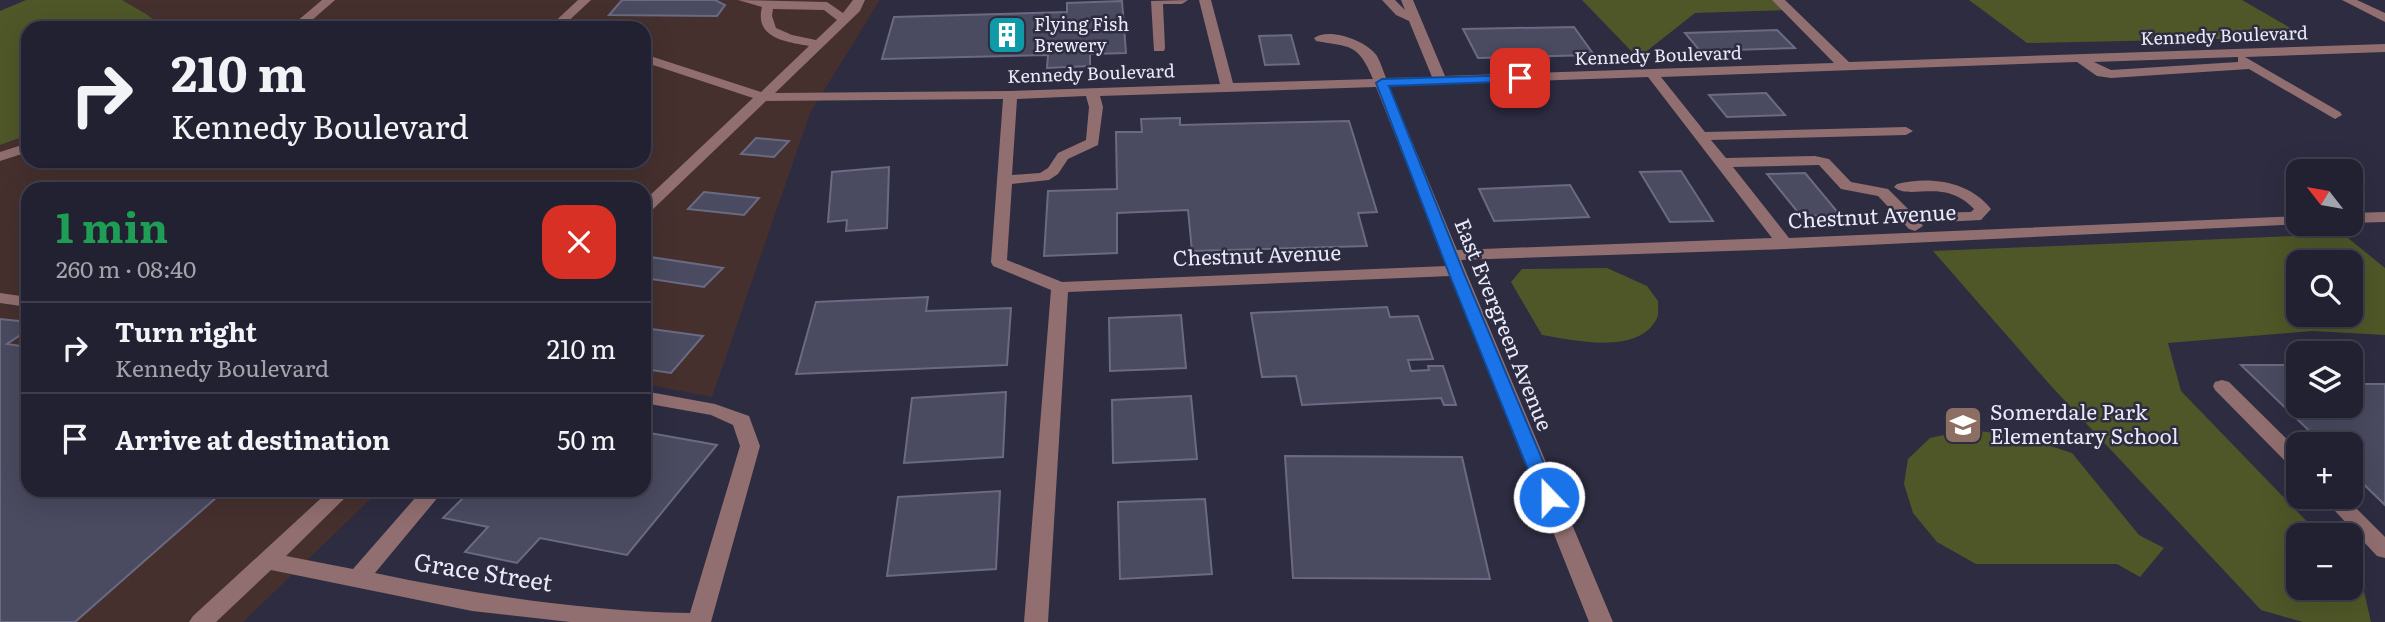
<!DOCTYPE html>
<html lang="en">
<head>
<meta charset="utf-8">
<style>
  body { margin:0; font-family:Literata,serif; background:#2a2939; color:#f1f3f6; height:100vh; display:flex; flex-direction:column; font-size:26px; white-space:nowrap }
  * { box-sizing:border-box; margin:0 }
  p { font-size:23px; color:#a2a3ab }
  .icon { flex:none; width:38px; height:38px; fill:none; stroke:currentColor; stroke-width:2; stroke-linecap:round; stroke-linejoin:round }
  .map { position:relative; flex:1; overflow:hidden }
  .drawer { position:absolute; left:21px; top:182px; width:630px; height:315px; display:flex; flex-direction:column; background:#222131; border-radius:21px; box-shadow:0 7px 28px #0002,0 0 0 2px #3f3e4d }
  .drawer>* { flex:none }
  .hud { position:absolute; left:21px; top:21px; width:630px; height:147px; border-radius:21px; box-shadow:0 7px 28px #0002,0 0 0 2px #3f3e4d; background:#222131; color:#f1f3f6; overflow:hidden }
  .needle { width:46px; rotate:301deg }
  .tools { position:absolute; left:2286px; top:159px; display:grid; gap:14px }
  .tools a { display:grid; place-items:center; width:77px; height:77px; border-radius:14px; background:#222131; box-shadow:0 7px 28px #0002,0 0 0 2px #3f3e4d; font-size:35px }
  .pin { position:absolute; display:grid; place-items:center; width:60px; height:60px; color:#fff; margin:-30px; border-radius:14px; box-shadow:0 4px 10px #0006 }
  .me { position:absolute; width:77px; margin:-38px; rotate:338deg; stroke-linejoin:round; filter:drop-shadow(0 0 5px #0008) }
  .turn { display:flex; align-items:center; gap:24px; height:147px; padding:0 35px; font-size:32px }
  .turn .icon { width:91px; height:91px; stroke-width:2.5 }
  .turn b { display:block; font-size:49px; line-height:60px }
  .round { display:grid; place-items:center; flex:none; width:74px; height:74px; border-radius:21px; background:#2a2939 }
  .summary { display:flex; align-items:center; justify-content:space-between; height:119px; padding:0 35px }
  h1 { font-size:42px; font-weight:700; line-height:52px; color:#1e9e55 }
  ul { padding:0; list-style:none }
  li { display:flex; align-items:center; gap:21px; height:91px; padding:0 35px; border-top:2px solid #3f3e4d }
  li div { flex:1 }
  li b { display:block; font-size:26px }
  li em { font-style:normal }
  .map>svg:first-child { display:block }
  .commercial { fill:#45302e }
  .green { fill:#4f5728; fill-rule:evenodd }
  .building { fill:#4a4a60; stroke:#6a6a82; stroke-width:2 }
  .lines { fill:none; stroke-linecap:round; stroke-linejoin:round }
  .minor { fill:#916e6f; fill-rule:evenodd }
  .route { fill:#1a73e8; stroke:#114b97; stroke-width:2 }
  .labels { text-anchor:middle; stroke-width:5; stroke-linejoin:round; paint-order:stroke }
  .far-poi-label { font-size:18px; fill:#e9e9f8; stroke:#2d2c41; text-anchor:start }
  .far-street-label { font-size:18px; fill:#e9e9f8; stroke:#2d2c41 }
  .street-label { font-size:21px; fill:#e9e9f8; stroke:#2d2c41 }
  .poi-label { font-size:21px; fill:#e9e9f8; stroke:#2d2c41; text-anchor:start }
  .near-street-label { font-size:24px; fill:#e9e9f8; stroke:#2d2c41 }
</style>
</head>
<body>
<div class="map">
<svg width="2385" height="622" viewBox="0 0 2385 622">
  <rect width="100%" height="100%" fill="#2d2c41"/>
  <polygon class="commercial" points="122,0 880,0 810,113 712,397 644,384 644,189 28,189 28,490 380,490 243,622 0,622 0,145 28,135 28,161 644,161 644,28 165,28 146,14"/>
  <g class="green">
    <polygon points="26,0 122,0 146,14 165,28 28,28 28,135 0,145 0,11"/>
    <polygon points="1582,0 1776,0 1785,10 1695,13 1638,58"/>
    <polygon points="1969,0 2242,0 2306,37 2027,43"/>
    <path d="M2343,234L2385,268V335L2312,331L2168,343L2181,391L2320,535L2298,536V588H2350V567L2361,578L2371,622H2303L2261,610L2051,386L1933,251ZM2350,262V315H2298V262Z"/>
    <path d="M1607,268L1647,286L1658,301C1658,306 1659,314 1657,318C1639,356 1573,340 1542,335L1511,282L1522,269Z"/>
    <polygon points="1967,430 2017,435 2072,453 2139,535 2164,548 2140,577 2117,564 1976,564 1937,542 1913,513 1904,484 1908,459 1930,438"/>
  </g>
  <g class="building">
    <polygon points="622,0 715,0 725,5 717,16 609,15"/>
    <polygon points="1122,1 1126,53 1090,54 1090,66 1047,68 1048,55 882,59 894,17 1067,12 1067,3"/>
    <polygon points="1574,27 1594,55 1478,58 1463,29"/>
    <polygon points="1777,30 1795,48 1700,51 1685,33"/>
    <polygon points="1291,35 1299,64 1265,65 1259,36"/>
    <polygon points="1766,93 1785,115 1727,117 1709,95"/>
    <polygon points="1180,118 1180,125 1349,121 1377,212 1358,213 1367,246 1192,251 1188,210 1117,213 1117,253 1044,256 1048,191 1117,189 1116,132 1142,132 1141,119"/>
    <polygon points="756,138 789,141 774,157 741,154"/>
    <polygon points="889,167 887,228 846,231 847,220 828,222 832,172"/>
    <polygon points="1681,171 1713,221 1670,222 1640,172"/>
    <polygon points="1805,173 1840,215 1801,216 1767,174"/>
    <polygon points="1570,185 1589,217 1494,221 1479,189"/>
    <polygon points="704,192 759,198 744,215 688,209"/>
    <polygon points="644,256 723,268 704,287 644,278"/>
    <polygon points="928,297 926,311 1011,308 1007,365 796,374 816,302"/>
    <polygon points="1387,307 1390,317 1418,316 1433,359 1408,360 1411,371 1429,370 1428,366 1443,366 1456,405 1444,405 1441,398 1302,405 1296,376 1262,377 1251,313"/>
    <polygon points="1181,315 1186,368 1110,371 1109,318"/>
    <polygon points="0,319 28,322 28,330 7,344 28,347 28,490 225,490 75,622 0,622"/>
    <polygon points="644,328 703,336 671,373 644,369"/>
    <polygon points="2241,365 2298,365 2298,406 2350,406 2350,384 2385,384 2385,505 2350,471 2350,444 2323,444"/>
    <polygon points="1006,392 1003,457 904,463 912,398"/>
    <polygon points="1191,396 1197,459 1113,463 1112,400"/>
    <polygon points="644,432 717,445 627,555 540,538 517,563 465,552 488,527 443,518 471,490 644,490"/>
    <polygon points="1285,456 1462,457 1490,579 1293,578"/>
    <polygon points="1000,491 996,569 887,576 898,497"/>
    <polygon points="1205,499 1212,574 1120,579 1118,502"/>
  </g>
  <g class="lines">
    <g class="minor">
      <polygon points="322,0 335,0 303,28 289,28"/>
      <polygon points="578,0 591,0 561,28 548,28"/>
      <path d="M738,0L827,2L843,13L853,0H865L860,11L775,93L1010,91L1220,84L1199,0H1211L1233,83L1373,79C1358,43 1350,47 1316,41L1314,38C1329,27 1367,41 1377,56C1381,63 1383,71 1386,78L1432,77L1409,21L1396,15L1382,0H1395L1405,10L1401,0H1413L1445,76L1834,63L1772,0H1785L1849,62L2385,44V52L2245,57L2340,112L2342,115L2335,119L2249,69L2111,78L2097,76L2077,62L1661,77L1705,132L1906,127L1913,131L1906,135L1711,140L1726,158L1815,156L1829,159L1851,182L1888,189L1912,213L1971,212L1974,209C1944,177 1910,201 1894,187L1897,184C1930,176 1969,181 1991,209L1981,220L1921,223L1923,226L1915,231L1909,229L1878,196L1841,189L1819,165L1733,167L1789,238L2298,216V224H2304L1785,249L1461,260L1613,622H1589L1451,276L1068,292L1048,622H1024L1051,290L993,266L991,262L1003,99L766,101L650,212L644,214V201L753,98L644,62V54L761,92L809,46C786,42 754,38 762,7ZM773,9L824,10L837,20L816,40L792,35L776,28L772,16ZM2238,57V62L2111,70L2094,62ZM1648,77L1772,238L1457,250L1389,86ZM1376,87L1447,266L1062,282L1007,260L1012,184L1049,180L1058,174L1068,159L1098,145L1103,107L1100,96ZM1086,96L1089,107L1086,140L1058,153L1048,168L1040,173L1012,175L1017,99Z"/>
      <polygon points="1188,0 1182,4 1163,4 1165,48 1164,51 1154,51 1151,1"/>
      <polygon points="2342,0 2357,0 2385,13 2385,22"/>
      <polygon points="28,143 28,152 0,161 0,152"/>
      <polygon points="2385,212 2385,222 2350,223 2350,213"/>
      <polygon points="0,293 28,297 28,307 0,303"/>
      <polygon points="2222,380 2229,382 2298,450 2298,469 2291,467 2215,390 2213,386 2215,382"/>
      <path d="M644,391L715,404L749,416L760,446L711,622H570L472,611L271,570L216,622H189L193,616L330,490H353L286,556L353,569L422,490H444L375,573C479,595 584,611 690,613L740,446L733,425L711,415L644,403Z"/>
      <polygon points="2322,497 2345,497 2385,537 2385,558 2377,556"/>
    </g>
  </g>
  <polygon class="route" points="1520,75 1526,78 1524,81 1389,86 1463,271 1558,497 1555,501 1542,501 1539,497 1448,271 1376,83 1382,79"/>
  <defs>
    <g id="building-square" transform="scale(2.0125)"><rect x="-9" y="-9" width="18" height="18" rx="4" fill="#0f9aa8" stroke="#2d2c41"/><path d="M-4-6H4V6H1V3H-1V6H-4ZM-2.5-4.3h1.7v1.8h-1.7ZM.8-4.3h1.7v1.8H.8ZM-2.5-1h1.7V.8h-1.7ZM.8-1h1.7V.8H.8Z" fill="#fff"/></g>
    <g id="school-square" transform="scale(2.0125)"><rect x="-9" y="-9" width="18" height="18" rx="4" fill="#8d6e63" stroke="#2d2c41"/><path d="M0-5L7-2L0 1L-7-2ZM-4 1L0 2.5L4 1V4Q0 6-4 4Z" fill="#fff"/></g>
  </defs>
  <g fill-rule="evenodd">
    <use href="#building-square" x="1007" y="35"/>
    <use href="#school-square" x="1963" y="425"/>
  </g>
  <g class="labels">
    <g class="far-poi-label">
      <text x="1034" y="31">Flying Fish<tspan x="1034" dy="21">Brewery</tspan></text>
    </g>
    <g class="far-street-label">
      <text transform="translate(2224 36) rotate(-2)" y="6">Kennedy Boulevard</text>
      <text transform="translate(1658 56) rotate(-2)" y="6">Kennedy Boulevard</text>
      <text transform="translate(1091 74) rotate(-2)" y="6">Kennedy Boulevard</text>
    </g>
    <g class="street-label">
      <text transform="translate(1872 217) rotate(-3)" y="7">Chestnut Avenue</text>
      <text transform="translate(1257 256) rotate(-2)" y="7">Chestnut Avenue</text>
      <text transform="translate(1503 325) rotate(68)" y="7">East Evergreen Avenue</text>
    </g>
    <g class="poi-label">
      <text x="1990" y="420">Somerdale Park<tspan x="1990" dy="24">Elementary School</tspan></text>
    </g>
    <g class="near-street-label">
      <text transform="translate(483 573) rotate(9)" y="8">Grace Street</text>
    </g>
  </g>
</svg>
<div class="tools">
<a><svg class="needle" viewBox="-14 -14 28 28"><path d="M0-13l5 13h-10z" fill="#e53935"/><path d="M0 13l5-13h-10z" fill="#a2a3ab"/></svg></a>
<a><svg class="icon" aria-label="search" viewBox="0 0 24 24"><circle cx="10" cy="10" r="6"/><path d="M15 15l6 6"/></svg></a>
<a><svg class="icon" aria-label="layers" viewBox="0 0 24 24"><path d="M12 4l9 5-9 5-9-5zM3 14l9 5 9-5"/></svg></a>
<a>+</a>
<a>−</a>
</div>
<div class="pin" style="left:1520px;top:78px;background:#d93025"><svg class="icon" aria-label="arrive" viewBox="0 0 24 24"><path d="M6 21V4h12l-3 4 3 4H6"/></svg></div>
<svg class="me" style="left:1549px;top:497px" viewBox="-20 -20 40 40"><circle r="17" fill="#1a73e8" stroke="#fff" stroke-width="3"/><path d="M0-11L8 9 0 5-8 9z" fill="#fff"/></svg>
<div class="hud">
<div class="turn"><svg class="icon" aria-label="right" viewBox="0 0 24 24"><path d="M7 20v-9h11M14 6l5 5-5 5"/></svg><div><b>210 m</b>Kennedy Boulevard</div></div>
</div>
<section class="drawer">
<div class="summary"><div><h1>1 min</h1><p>260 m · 08:40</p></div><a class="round" style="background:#d93025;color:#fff"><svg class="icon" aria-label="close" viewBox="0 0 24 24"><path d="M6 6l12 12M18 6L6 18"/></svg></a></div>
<ul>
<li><svg class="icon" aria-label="right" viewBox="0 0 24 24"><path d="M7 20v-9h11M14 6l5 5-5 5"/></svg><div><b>Turn right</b><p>Kennedy Boulevard</p></div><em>210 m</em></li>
<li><svg class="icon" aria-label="arrive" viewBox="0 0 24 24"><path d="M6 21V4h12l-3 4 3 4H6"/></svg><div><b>Arrive at destination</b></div><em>50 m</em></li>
</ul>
</section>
</div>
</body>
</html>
